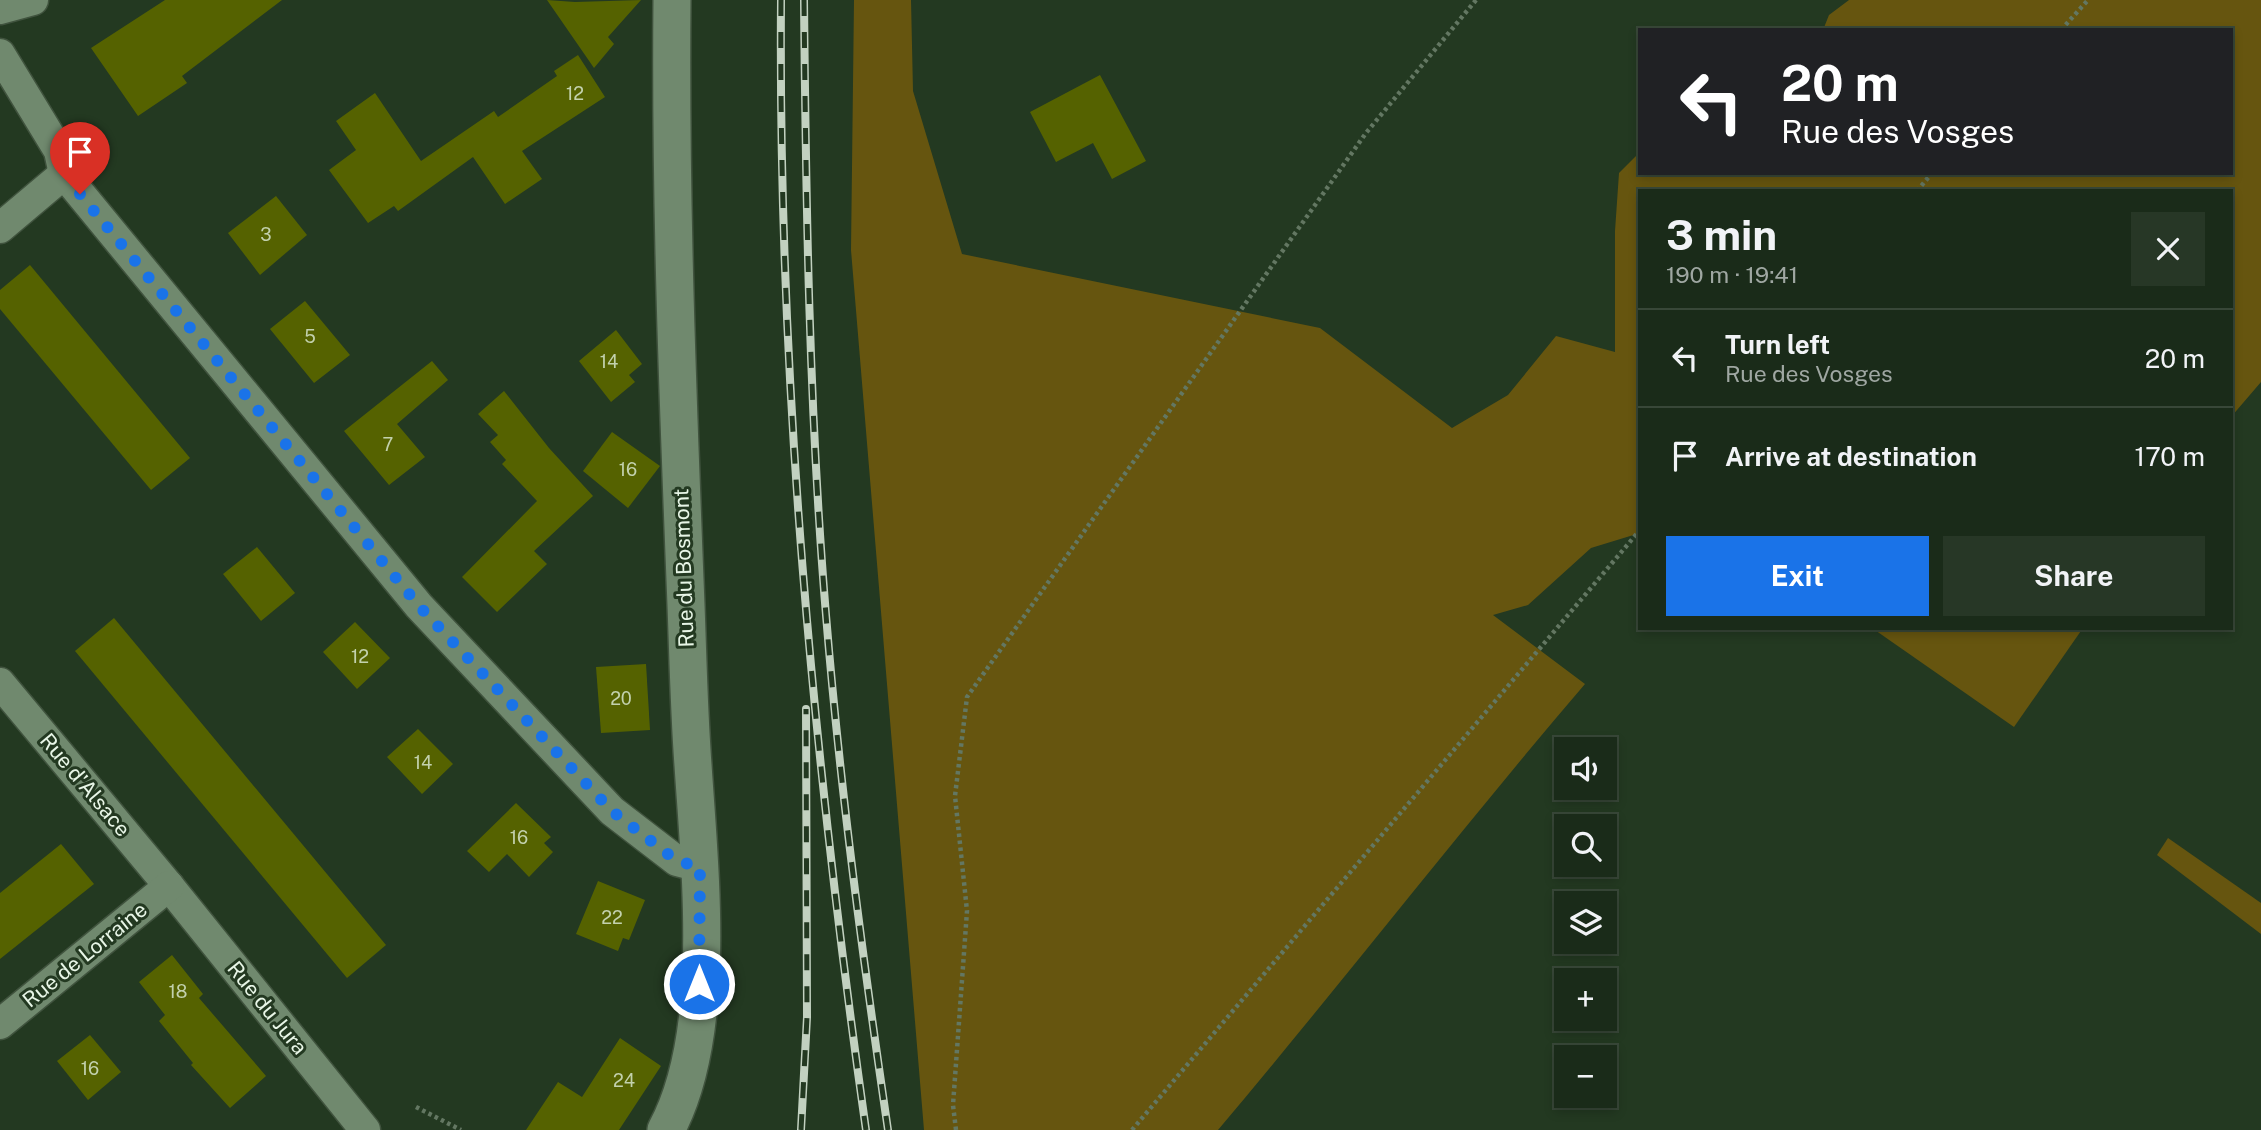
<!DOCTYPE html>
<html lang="en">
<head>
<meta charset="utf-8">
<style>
  body { margin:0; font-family:"Public Sans",sans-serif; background:#273726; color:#f1f3f6; height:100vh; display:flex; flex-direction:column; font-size:26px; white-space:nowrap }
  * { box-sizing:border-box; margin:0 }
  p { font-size:23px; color:#9fa7a2 }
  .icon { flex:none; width:38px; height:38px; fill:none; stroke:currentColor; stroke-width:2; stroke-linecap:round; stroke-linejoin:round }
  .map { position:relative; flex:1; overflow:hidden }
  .details { position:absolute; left:1638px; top:189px; width:595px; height:441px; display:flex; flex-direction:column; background:#1a2b19; border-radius:0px; box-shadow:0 4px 10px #0003,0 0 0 2px #384738 }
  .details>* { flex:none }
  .top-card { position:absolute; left:1638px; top:28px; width:595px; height:147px; border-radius:0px; box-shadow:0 4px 10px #0003,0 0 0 2px #384738; background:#202124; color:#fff; overflow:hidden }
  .controls { position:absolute; left:1554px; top:737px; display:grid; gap:14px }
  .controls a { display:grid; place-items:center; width:63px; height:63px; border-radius:0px; background:#1a2b19; box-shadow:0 4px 10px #0003,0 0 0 2px #384738; font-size:35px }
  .pin { position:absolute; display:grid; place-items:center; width:60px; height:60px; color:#fff; margin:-72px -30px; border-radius:50% 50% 50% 0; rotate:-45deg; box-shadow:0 0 7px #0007 }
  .pin .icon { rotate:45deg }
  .me { position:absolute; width:77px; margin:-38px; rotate:0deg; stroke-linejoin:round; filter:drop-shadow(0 0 5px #0008) }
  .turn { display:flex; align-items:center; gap:24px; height:147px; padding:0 28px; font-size:32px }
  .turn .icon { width:91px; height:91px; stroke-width:2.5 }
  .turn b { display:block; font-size:49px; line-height:60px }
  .round { display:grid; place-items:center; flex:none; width:74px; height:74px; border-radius:0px; background:#273726 }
  .overview { display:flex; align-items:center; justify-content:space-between; height:119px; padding:0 28px }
  h1 { font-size:42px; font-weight:700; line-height:52px }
  .button { display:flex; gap:14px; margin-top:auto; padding:14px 28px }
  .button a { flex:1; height:80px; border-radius:0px; background:#1a73e8; color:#fff; font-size:28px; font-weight:700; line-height:80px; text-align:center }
  .button a+a { background:#273726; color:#f1f3f6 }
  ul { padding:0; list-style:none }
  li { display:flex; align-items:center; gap:21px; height:98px; padding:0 28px; border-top:2px solid #384738 }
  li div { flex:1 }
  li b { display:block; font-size:26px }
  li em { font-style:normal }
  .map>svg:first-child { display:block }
  .green { fill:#66550f }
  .building { fill:#556200 }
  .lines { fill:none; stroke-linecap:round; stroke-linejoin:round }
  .minor-casing { stroke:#40533e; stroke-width:33 }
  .tertiary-casing { stroke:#40533e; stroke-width:40 }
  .path { stroke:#637762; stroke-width:4.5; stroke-dasharray:3.5 3.5; stroke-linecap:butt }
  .minor { stroke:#70896e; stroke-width:30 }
  .tertiary { stroke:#70896e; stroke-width:37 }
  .rail-casing { stroke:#c2d1c0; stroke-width:8 }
  .rail { stroke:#233921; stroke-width:5; stroke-dasharray:16; stroke-linecap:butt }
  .route { stroke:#1a73e8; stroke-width:12; stroke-dasharray:0 21.6 }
  .labels { text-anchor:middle; stroke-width:6; stroke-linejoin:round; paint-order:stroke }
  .number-label { font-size:18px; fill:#c3d1ad }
  .street-label { font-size:21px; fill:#e8f6e7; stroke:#233921 }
</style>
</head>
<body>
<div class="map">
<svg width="2261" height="1130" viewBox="0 0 2261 1130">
  <rect width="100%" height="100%" fill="#233921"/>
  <g class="green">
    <path d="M854,0H911L913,91L962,254L1320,328L1452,428L1508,395L1556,336L1615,352V231L1619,173L1640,152V173H2231V30H1823L1829,15L1849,0H2261V382L2231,417V191H1640V533L1591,548L1528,605L1493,615L1585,684C1460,830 1342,983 1218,1130H924L851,250Z"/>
    <polygon points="1872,628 2083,628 2014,727"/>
    <polygon points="2168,838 2261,903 2261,934 2157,855"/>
  </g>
  <g class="building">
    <polygon points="165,0 282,0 182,76 187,83 138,116 91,48"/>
    <polygon points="547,0 575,2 641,0 608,37 614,44 594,68"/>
    <polygon points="578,55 605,97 522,151 542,179 505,204 473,157 398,211 394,206 368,223 329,170 356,150 336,121 375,93 421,161 494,111 498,117 557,76 554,71"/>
    <polygon points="1100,75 1146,161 1112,179 1093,143 1056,162 1030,112"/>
    <polygon points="276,196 307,235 260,275 228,233"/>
    <polygon points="30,265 190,458 151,490 0,309 0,290"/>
    <polygon points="305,301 350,355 314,383 270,329"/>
    <polygon points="616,330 642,364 629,375 635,382 611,402 579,361"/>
    <polygon points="432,361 448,380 397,424 425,457 389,485 344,431"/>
    <polygon points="504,391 549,448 593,496 534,551 547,564 497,612 462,577 537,501 502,464 506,460 490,442 498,435 478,414"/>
    <polygon points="612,432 660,466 628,508 583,471"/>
    <polygon points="257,547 295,593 261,621 223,574"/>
    <polygon points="114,618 386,945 347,978 75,651"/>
    <polygon points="355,622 390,658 357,689 323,652"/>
    <polygon points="646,664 650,730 601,733 596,667"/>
    <polygon points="418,729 453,764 422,794 387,757"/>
    <polygon points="516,803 551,837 544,843 553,852 529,877 507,854 489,872 467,851"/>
    <polygon points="61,844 94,884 0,959 0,893"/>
    <polygon points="598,881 645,900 629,940 623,938 618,951 576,934"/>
    <polygon points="172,955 203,994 199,998 266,1076 230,1108 191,1065 193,1063 159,1021 165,1015 139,982"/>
    <polygon points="90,1035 121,1072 88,1100 57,1061"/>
    <polygon points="620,1038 661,1066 619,1130 526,1130 558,1082 582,1097"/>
  </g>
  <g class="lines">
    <g class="minor-casing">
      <g id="minor">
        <polyline points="0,9 33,0"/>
        <polyline points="0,54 59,151 64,174 419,606 612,811 677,861 700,867"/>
        <polyline points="0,228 64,174"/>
        <polyline points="0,683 169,886 365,1130"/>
        <polyline points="0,1024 169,886"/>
      </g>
    </g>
    <g class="tertiary-casing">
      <path id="tertiary" d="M666,1130C718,1034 700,872 693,765C689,711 688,658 686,605C678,403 670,202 672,0"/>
    </g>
    <g class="path">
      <polyline points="2061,30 2088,0"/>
      <polyline points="1917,191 1932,173"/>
      <polyline points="416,1107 461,1130"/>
      <polyline points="956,1130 953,1105 967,911 955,796 967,697 1366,133 1476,0"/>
      <polyline points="1132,1130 1640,530"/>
    </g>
    <use href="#minor" class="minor"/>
    <use href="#tertiary" class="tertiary"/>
    <g class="rail-casing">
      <g id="rail">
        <path d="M781,0C778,378 813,756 866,1130"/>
        <path d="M804,0C806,205 809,410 826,615C840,788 863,959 888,1130"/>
        <polyline points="801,1130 807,1017 806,709"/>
      </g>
    </g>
    <use href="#rail" class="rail"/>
  </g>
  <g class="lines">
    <polyline class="route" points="80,194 419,606 612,811 677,861 700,867 699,984"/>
  </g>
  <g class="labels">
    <g class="number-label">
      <text x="575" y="100">12</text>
      <text x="266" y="241">3</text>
      <text x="310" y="343">5</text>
      <text x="609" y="368">14</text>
      <text x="388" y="451">7</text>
      <text x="628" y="476">16</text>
      <text x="360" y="663">12</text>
      <text x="621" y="705">20</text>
      <text x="423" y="769">14</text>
      <text x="519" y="844">16</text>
      <text x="612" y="924">22</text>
      <text x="178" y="998">18</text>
      <text x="90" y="1075">16</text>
      <text x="624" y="1087">24</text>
    </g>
    <g class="street-label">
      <text transform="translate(684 568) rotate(-92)" y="7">Rue du Bosmont</text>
      <text transform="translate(85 785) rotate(50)" y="7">Rue d'Alsace</text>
      <text transform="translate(85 955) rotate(-39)" y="7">Rue de Lorraine</text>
      <text transform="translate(267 1008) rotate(51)" y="7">Rue du Jura</text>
    </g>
  </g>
</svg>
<div class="controls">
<a><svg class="icon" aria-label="sound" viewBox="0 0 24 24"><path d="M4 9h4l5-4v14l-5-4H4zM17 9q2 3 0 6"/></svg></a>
<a><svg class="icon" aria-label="search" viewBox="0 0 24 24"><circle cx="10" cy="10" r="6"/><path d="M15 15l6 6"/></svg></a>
<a><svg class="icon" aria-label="layers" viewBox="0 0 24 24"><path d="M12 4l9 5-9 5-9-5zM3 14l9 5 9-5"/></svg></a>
<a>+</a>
<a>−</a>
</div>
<div class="pin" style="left:80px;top:194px;background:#d93025"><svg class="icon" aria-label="arrive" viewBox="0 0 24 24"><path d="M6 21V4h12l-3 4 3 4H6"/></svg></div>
<svg class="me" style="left:699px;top:984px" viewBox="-20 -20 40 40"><circle r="17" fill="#1a73e8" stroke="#fff" stroke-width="3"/><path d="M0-11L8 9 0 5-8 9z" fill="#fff"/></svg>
<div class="top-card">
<div class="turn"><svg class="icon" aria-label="left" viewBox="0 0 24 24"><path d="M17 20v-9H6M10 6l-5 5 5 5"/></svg><div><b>20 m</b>Rue des Vosges</div></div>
</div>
<section class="details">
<div class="overview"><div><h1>3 min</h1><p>190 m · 19:41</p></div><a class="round"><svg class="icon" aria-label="close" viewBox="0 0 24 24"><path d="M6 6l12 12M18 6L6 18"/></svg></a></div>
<ul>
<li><svg class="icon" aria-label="left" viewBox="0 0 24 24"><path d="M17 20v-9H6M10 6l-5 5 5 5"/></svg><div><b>Turn left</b><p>Rue des Vosges</p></div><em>20 m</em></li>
<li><svg class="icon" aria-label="arrive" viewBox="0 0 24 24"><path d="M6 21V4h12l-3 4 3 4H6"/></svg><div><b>Arrive at destination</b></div><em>170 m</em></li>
</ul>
<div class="button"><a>Exit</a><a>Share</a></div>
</section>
</div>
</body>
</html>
